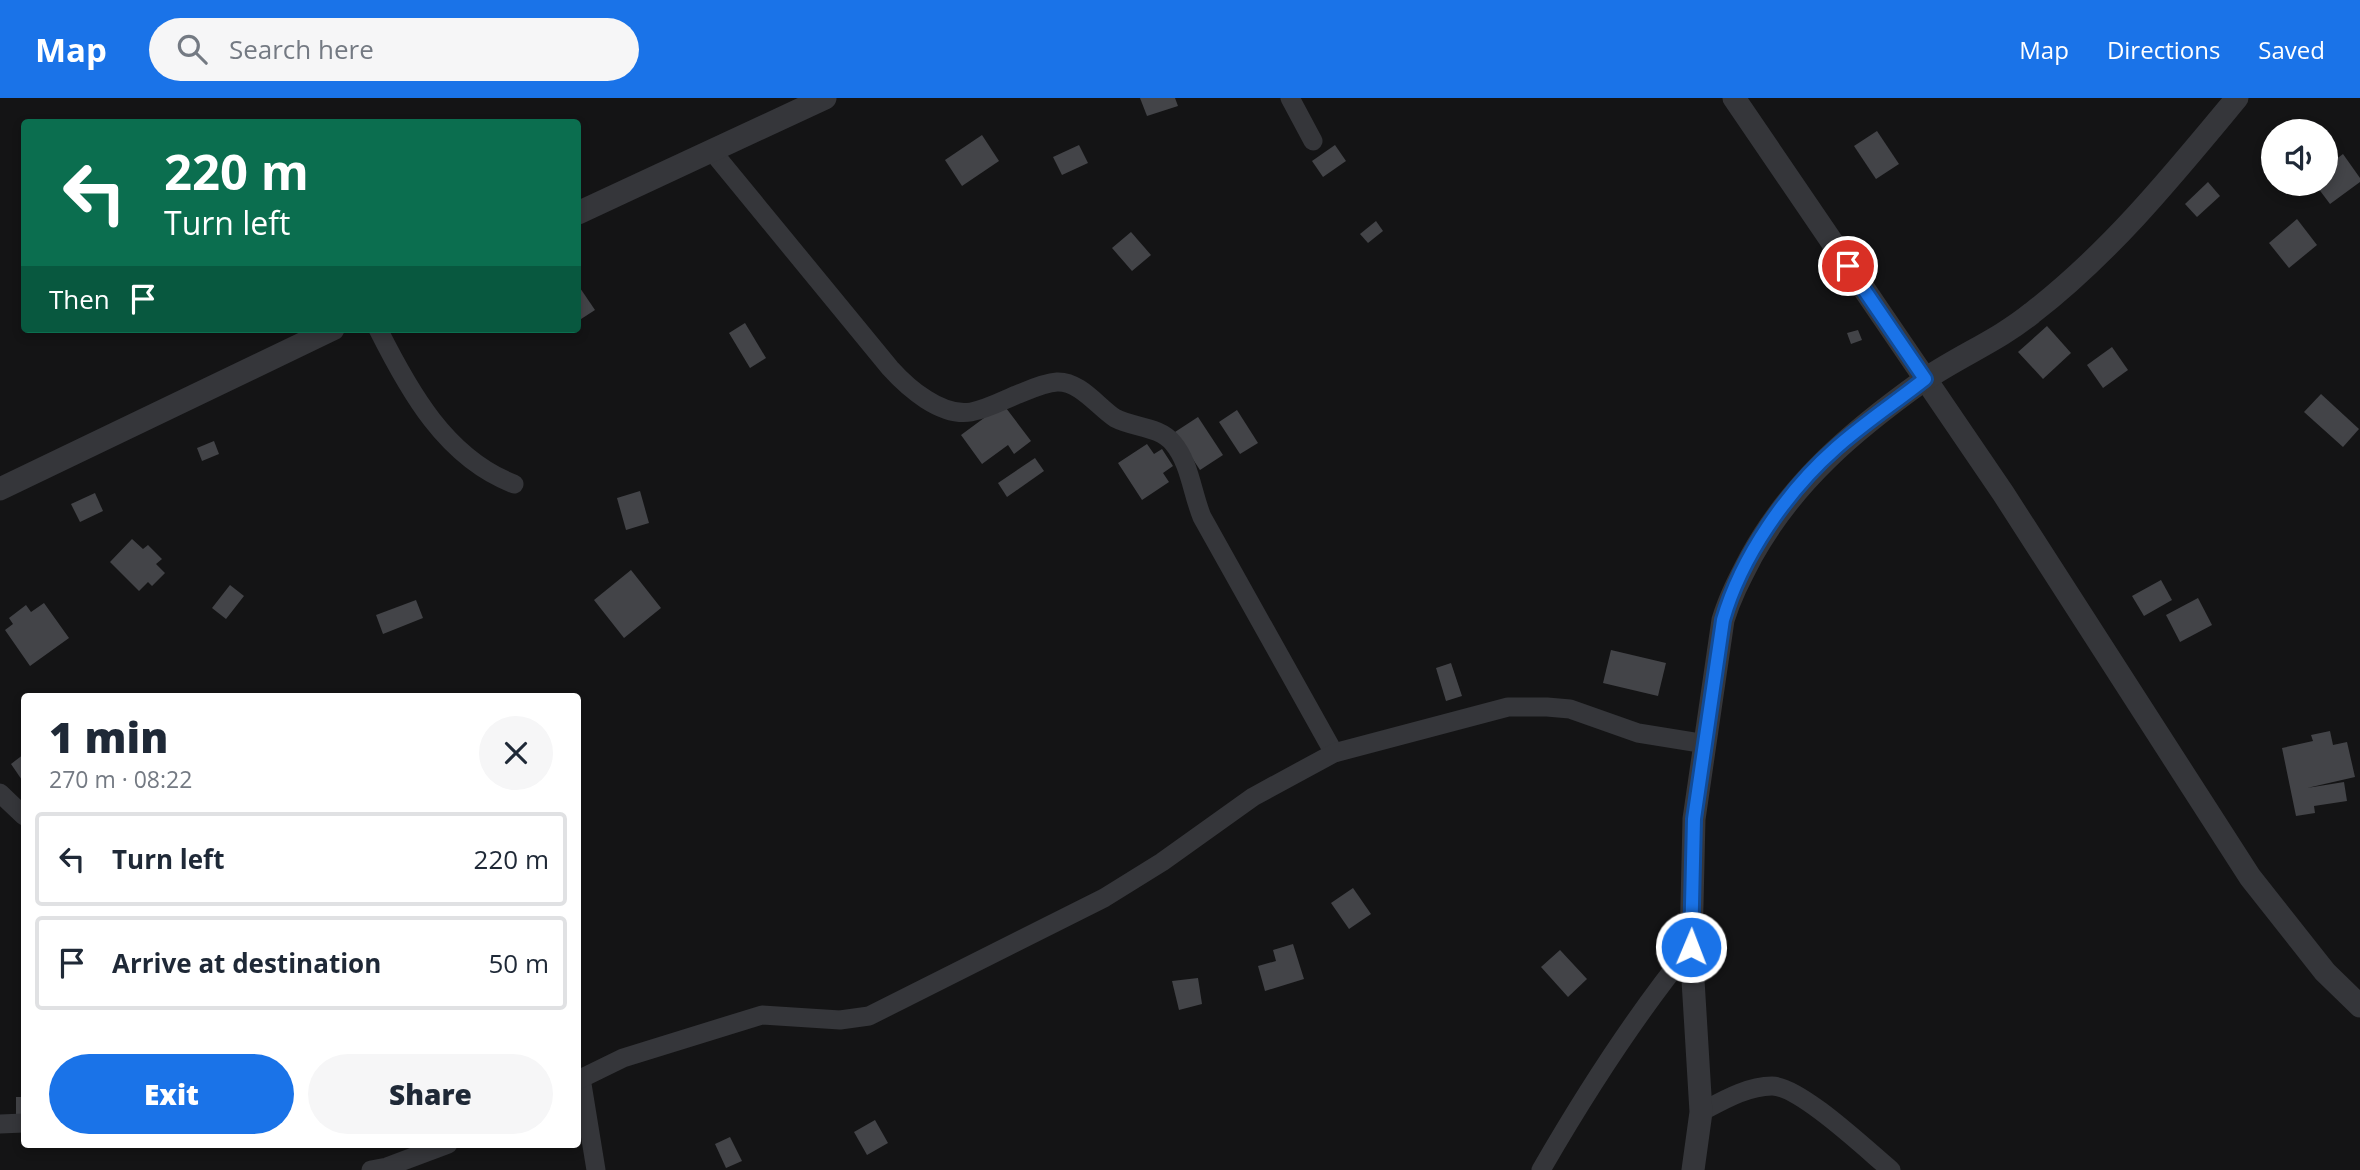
<!DOCTYPE html>
<html lang="en">
<head>
<meta charset="utf-8">
<style>
  body { margin:0; font-family:"Open Sans",sans-serif; background:#f6f6f7; color:#1f2937; height:100vh; display:flex; flex-direction:column; font-size:26px; white-space:nowrap }
  * { box-sizing:border-box; margin:0 }
  p { font-size:23px; color:#747a83 }
  .icon { flex:none; width:38px; height:38px; fill:none; stroke:currentColor; stroke-width:2; stroke-linecap:round; stroke-linejoin:round }
  .map { position:relative; flex:1; overflow:hidden }
  .panel { position:absolute; left:21px; top:595px; width:560px; height:455px; display:flex; flex-direction:column; background:#fff; border-radius:7px; box-shadow:0 4px 10px #0003 }
  .panel>* { flex:none }
  .guide { position:absolute; left:21px; top:21px; width:560px; height:214px; border-radius:7px; box-shadow:0 4px 10px #0003; background:#0b6e4f; color:#fff; overflow:hidden }
  .buttons { position:absolute; left:2261px; top:21px; display:grid; gap:14px }
  .buttons a { display:grid; place-items:center; width:77px; height:77px; border-radius:50%; background:#fff; box-shadow:0 4px 10px #0003; font-size:35px }
  .pin { position:absolute; display:grid; place-items:center; width:60px; height:60px; color:#fff; margin:-30px; border:4px solid #fff; border-radius:50%; box-shadow:0 2px 7px #0007 }
  .me { position:absolute; width:77px; margin:-38px; rotate:1deg; stroke-linejoin:round; filter:drop-shadow(0 0 5px #0008) }
  .turn { display:flex; align-items:center; gap:24px; height:147px; padding:0 28px; font-size:32px }
  .turn .icon { width:91px; height:91px; stroke-width:2.5 }
  .turn b { display:block; font-size:49px; line-height:60px }
  .then { display:flex; align-items:center; height:66px; padding:0 28px; background:#0003; gap:14px; font-size:26px }
  .round { display:grid; place-items:center; flex:none; width:74px; height:74px; border-radius:37px; background:#f6f6f7 }
  .headline { display:flex; align-items:center; justify-content:space-between; height:119px; padding:0 28px }
  h1 { font-size:42px; font-weight:800; line-height:52px }
  .button { display:flex; gap:14px; margin-top:auto; padding:14px 28px }
  .button a { flex:1; height:80px; border-radius:42px; background:#1a73e8; color:#fff; font-size:28px; font-weight:800; line-height:80px; text-align:center }
  .button a+a { background:#f6f6f7; color:#1f2937 }
  ul { padding:0; list-style:none }
  li { display:flex; align-items:center; gap:21px; height:94px; margin:0 14px 10px; padding:0 14px; border:4px solid #e0e1e3; border-radius:7px }
  li div { flex:1 }
  li b { display:block; font-size:26px }
  li em { font-style:normal }
  header { display:flex; align-items:center; gap:42px; box-sizing:border-box; height:98px; padding:0 35px; background:#1a73e8; color:#fff }
  header strong { font-size:33px }
  nav { display:flex; gap:38px; margin-inline-start:auto; font-size:24px }
  .search { width:490px; height:63px; background:#f6f6f7; display:flex; align-items:center; gap:18px; box-sizing:border-box; padding:0 24px; border-radius:38px; color:#747a83; font-size:26px }
  .map>svg:first-child { display:block }
  .building { fill:#434448 }
  .lines { fill:none; stroke-linecap:round; stroke-linejoin:round }
  .minor { stroke:#35363a; stroke-width:19 }
  .tertiary { stroke:#35363a; stroke-width:23 }
  .route-casing { stroke:#114b97; stroke-width:18 }
  .route { stroke:#1a73e8; stroke-width:12 }
</style>
</head>
<body>
<header>
<strong>Map</strong>
<div class="search"><svg class="icon" aria-label="search" viewBox="0 0 24 24"><circle cx="10" cy="10" r="6"/><path d="M15 15l6 6"/></svg>Search here</div>
<nav><a>Map</a><a>Directions</a><a>Saved</a></nav>
</header>
<div class="map">
<svg width="2360" height="1072" viewBox="0 0 2360 1072">
  <rect width="100%" height="100%" fill="#141415"/>
  <g class="building">
    <polygon points="1140,0 1175,0 1178,8 1147,18"/>
    <polygon points="1877,33 1899,66 1876,81 1854,48"/>
    <polygon points="982,37 999,63 962,88 945,62"/>
    <polygon points="1079,47 1088,65 1062,77 1053,59"/>
    <polygon points="1335,47 1346,63 1323,79 1312,63"/>
    <polygon points="2343,56 2360,80 2360,84 2330,106 2315,86 2326,86 2326,69"/>
    <polygon points="2208,84 2220,98 2197,119 2185,106"/>
    <polygon points="2297,121 2317,147 2289,170 2269,145"/>
    <polygon points="1376,123 1383,133 1368,145 1360,136"/>
    <polygon points="1131,134 1151,157 1132,173 1112,150"/>
    <polygon points="578,187 595,212 578,223"/>
    <polygon points="745,225 766,260 750,270 729,235"/>
    <polygon points="2047,228 2071,255 2043,281 2018,254"/>
    <polygon points="1858,232 1862,242 1851,246 1847,235"/>
    <polygon points="2112,249 2128,272 2103,290 2087,267"/>
    <polygon points="2321,296 2359,331 2343,349 2304,314"/>
    <polygon points="1003,306 1031,343 1014,356 1008,347 982,366 961,337"/>
    <polygon points="1237,312 1258,345 1240,356 1219,324"/>
    <polygon points="1198,319 1223,357 1200,372 1175,334"/>
    <polygon points="214,343 219,356 202,363 197,350"/>
    <polygon points="1147,346 1154,356 1162,351 1173,368 1163,375 1169,384 1142,402 1118,365"/>
    <polygon points="1035,360 1044,373 1007,399 998,385"/>
    <polygon points="640,393 649,425 626,432 617,400"/>
    <polygon points="95,395 103,413 80,424 71,406"/>
    <polygon points="132,441 143,451 148,447 162,461 156,466 165,475 152,488 148,484 139,493 110,464"/>
    <polygon points="631,472 661,510 624,540 594,502"/>
    <polygon points="2161,482 2172,502 2144,518 2132,498"/>
    <polygon points="230,487 244,498 226,521 212,510"/>
    <polygon points="2198,500 2212,527 2180,544 2166,517"/>
    <polygon points="416,502 423,520 383,536 376,517"/>
    <polygon points="44,505 69,540 30,568 5,532 13,526 9,520 26,507 31,514"/>
    <polygon points="1611,552 1666,565 1658,598 1603,585"/>
    <polygon points="1451,565 1462,598 1446,603 1436,570"/>
    <polygon points="2330,633 2333,647 2347,644 2355,679 2307,690 2344,684 2347,703 2314,708 2315,715 2296,718 2282,650 2313,643 2311,637"/>
    <polygon points="24,656 24,685 11,666"/>
    <polygon points="1353,790 1371,816 1349,831 1331,805"/>
    <polygon points="1293,846 1304,881 1265,893 1258,868 1276,863 1273,852"/>
    <polygon points="1560,852 1587,881 1568,899 1541,869"/>
    <polygon points="1198,880 1202,906 1179,912 1172,883"/>
    <rect x="16" y="999" width="8" height="20"/>
    <polygon points="875,1022 888,1045 867,1057 854,1034"/>
    <polygon points="730,1039 742,1063 726,1070 715,1046"/>
  </g>
  <g class="lines">
    <g class="minor">
      <polyline points="1290,0 1313,43"/>
      <path d="M711,52L890,270C908,290 941,319 971,314C987,311 1002,303 1016,297C1029,292 1043,285 1057,284C1080,283 1098,309 1115,320C1134,330 1159,328 1173,345C1190,365 1192,395 1202,419L1334,655"/>
      <path d="M378,231C409,293 446,360 514,386"/>
      <polyline points="0,695 24,718"/>
      <polyline points="581,980 596,1072"/>
      <polyline points="578,982 623,960 762,917 840,922 869,918 1104,800 1162,764 1253,699 1334,655 1508,609 1547,609 1570,611 1638,635 1706,646"/>
      <path d="M1701,1014C1722,1003 1747,988 1772,988C1800,988 1868,1053 1891,1072"/>
      <polyline points="0,1026 24,1025"/>
      <polyline points="371,1072 387,1069 448,1046"/>
      <path d="M1541,1072C1586,994 1634,919 1691,849"/>
    </g>
    <g class="tertiary">
      <polyline points="1734,0 2003,395 2250,779 2325,874 2360,908"/>
      <polyline points="578,115 825,0"/>
      <polyline points="0,391 333,231"/>
      <path d="M1693,1072L1701,1014L1691,849L1694,721L1723,522C1730,499 1740,480 1751,459C1793,383 1854,332 1924,282C1959,258 1999,242 2032,215C2111,154 2174,76 2237,0"/>
    </g>
  </g>
  <g class="lines">
    <g class="route-casing">
      <path id="route" d="M1691,849L1694,721L1723,522C1741,459 1787,393 1836,350C1864,325 1896,304 1925,281L1848,168"/>
    </g>
    <use href="#route" class="route"/>
  </g>
</svg>
<div class="buttons">
<a><svg class="icon" aria-label="sound" viewBox="0 0 24 24"><path d="M4 9h4l5-4v14l-5-4H4zM17 9q2 3 0 6"/></svg></a>
</div>
<div class="pin" style="left:1848px;top:168px;background:#d93025"><svg class="icon" aria-label="arrive" viewBox="0 0 24 24"><path d="M6 21V4h12l-3 4 3 4H6"/></svg></div>
<svg class="me" style="left:1691px;top:849px" viewBox="-20 -20 40 40"><circle r="17" fill="#1a73e8" stroke="#fff" stroke-width="3"/><path d="M0-11L8 9 0 5-8 9z" fill="#fff"/></svg>
<div class="guide">
<div class="turn"><svg class="icon" aria-label="left" viewBox="0 0 24 24"><path d="M17 20v-9H6M10 6l-5 5 5 5"/></svg><div><b>220 m</b>Turn left</div></div>
<div class="then">Then<svg class="icon" aria-label="arrive" viewBox="0 0 24 24"><path d="M6 21V4h12l-3 4 3 4H6"/></svg></div>
</div>
<section class="panel">
<div class="headline"><div><h1>1 min</h1><p>270 m · 08:22</p></div><a class="round"><svg class="icon" aria-label="close" viewBox="0 0 24 24"><path d="M6 6l12 12M18 6L6 18"/></svg></a></div>
<ul>
<li><svg class="icon" aria-label="left" viewBox="0 0 24 24"><path d="M17 20v-9H6M10 6l-5 5 5 5"/></svg><div><b>Turn left</b></div><em>220 m</em></li>
<li><svg class="icon" aria-label="arrive" viewBox="0 0 24 24"><path d="M6 21V4h12l-3 4 3 4H6"/></svg><div><b>Arrive at destination</b></div><em>50 m</em></li>
</ul>
<div class="button"><a>Exit</a><a>Share</a></div>
</section>
</div>
</body>
</html>
